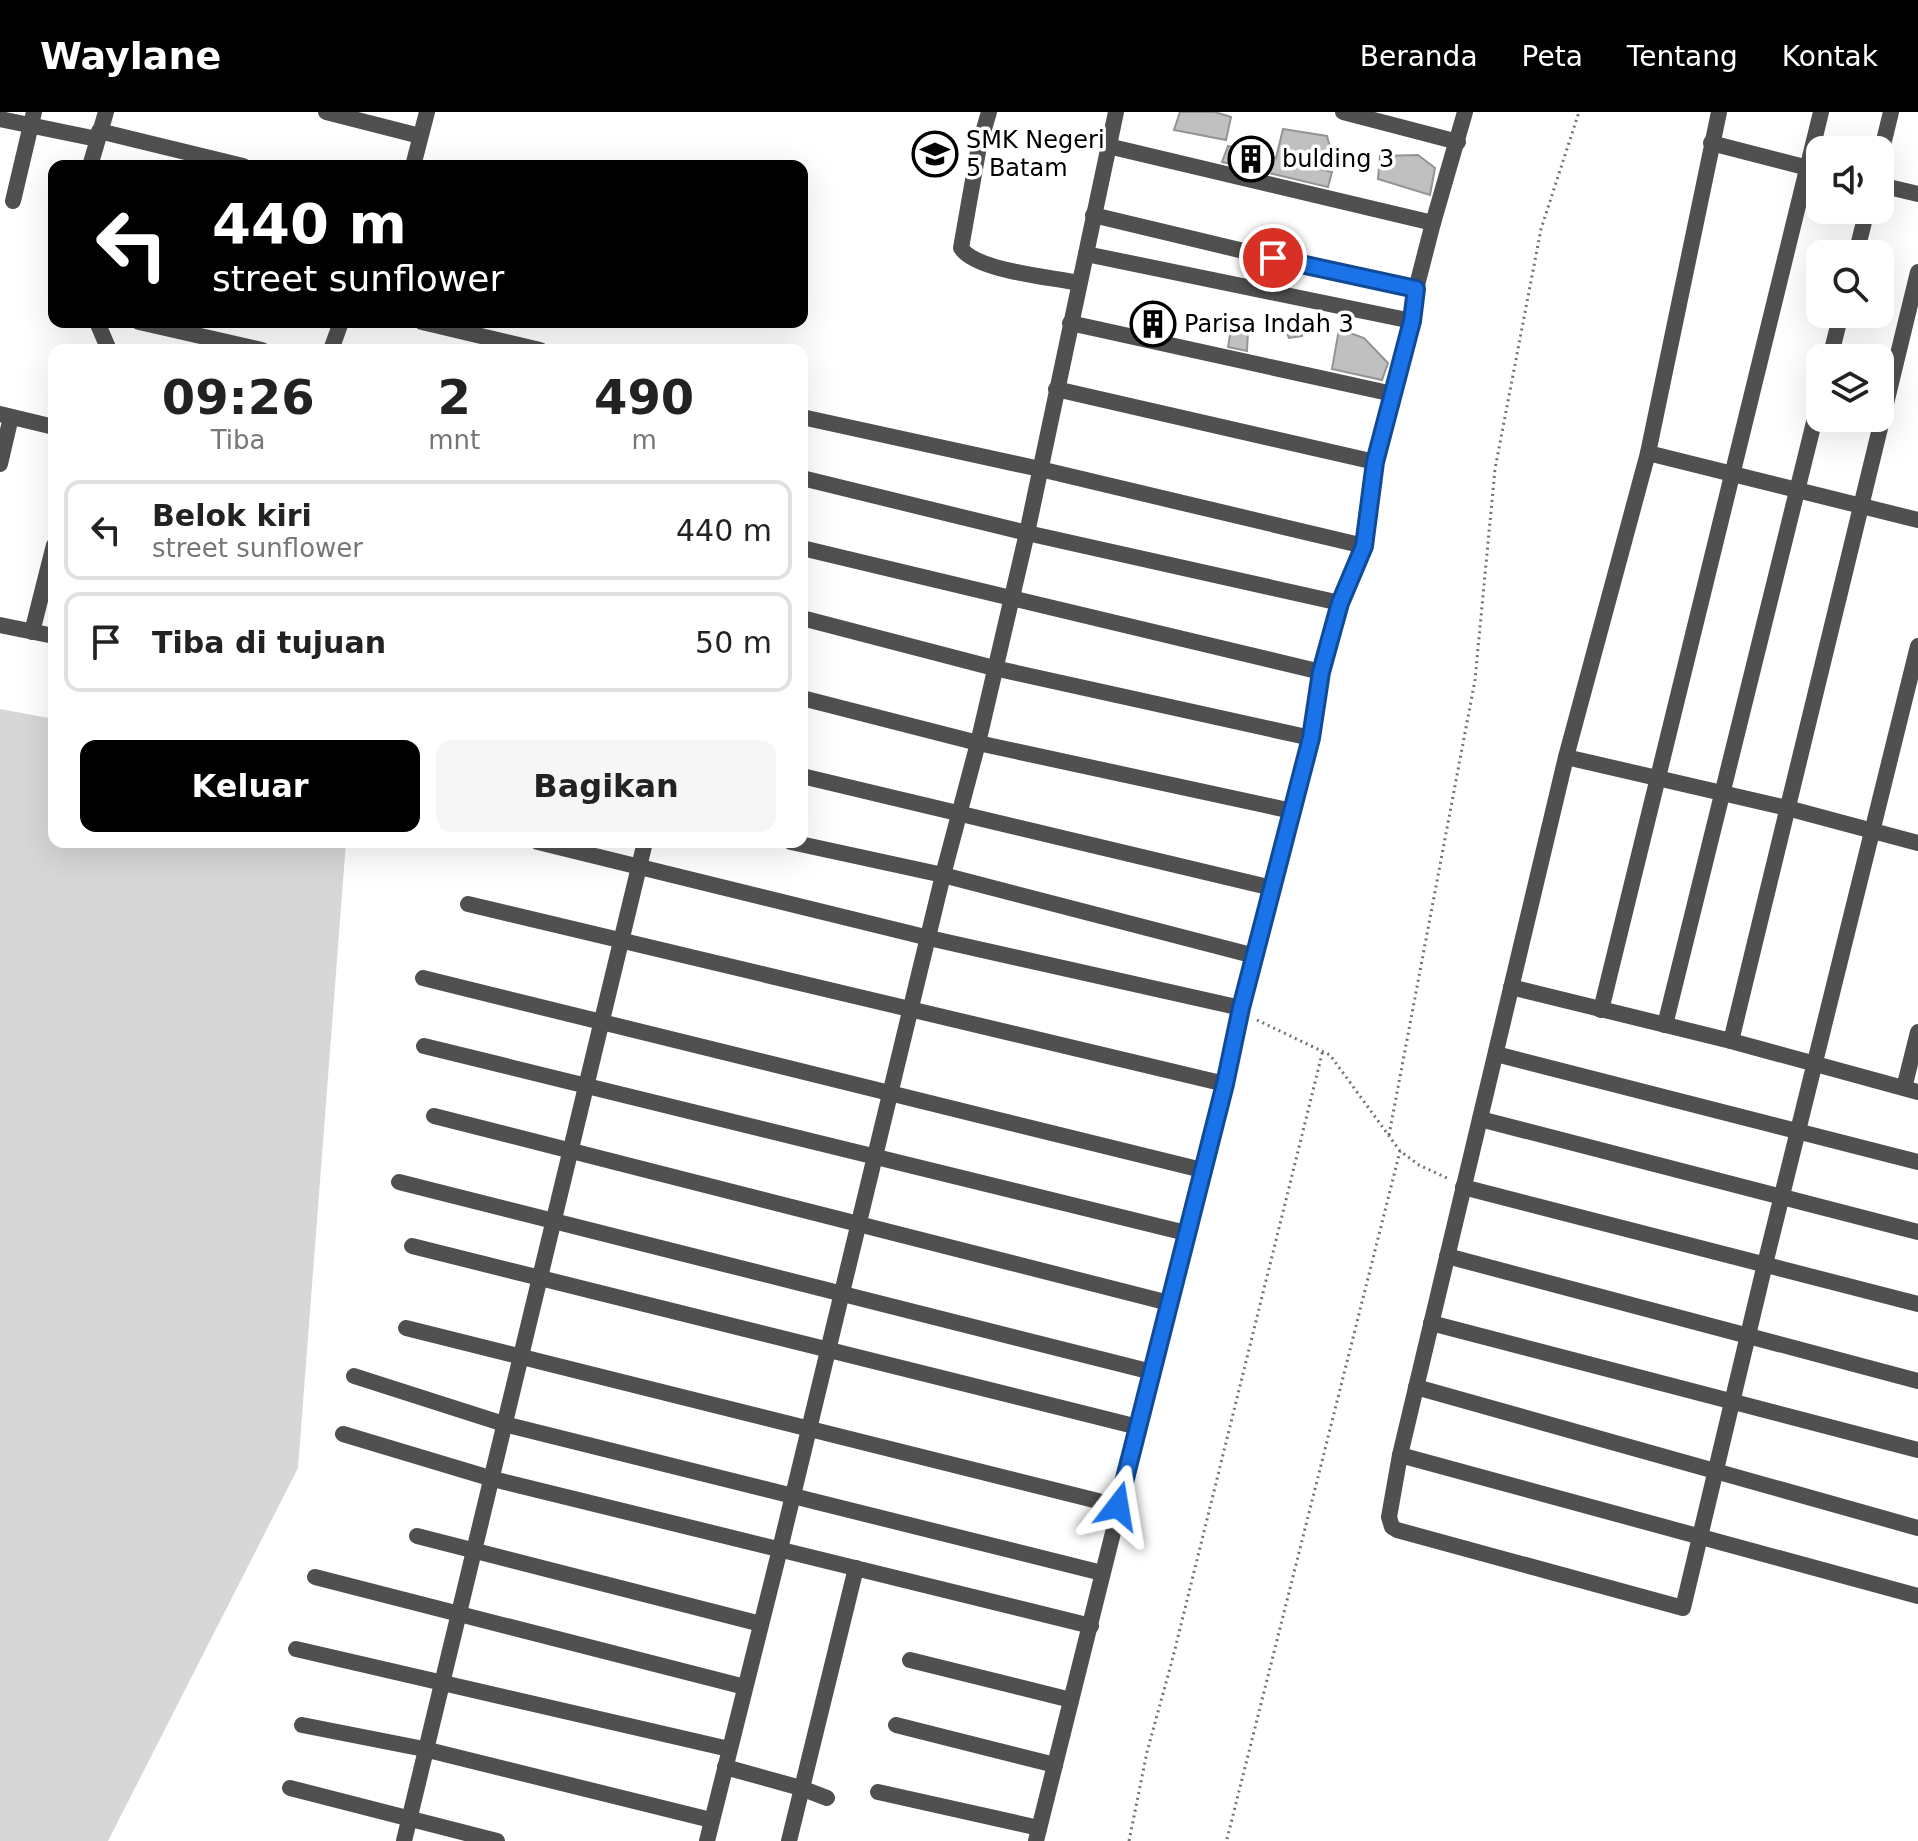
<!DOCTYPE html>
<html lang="id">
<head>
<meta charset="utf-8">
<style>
  body { margin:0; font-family:"DejaVu Sans",sans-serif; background:#f6f6f6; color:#222; height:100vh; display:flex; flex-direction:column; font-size:30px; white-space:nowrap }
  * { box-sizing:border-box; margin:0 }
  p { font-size:26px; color:#767676 }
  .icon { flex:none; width:44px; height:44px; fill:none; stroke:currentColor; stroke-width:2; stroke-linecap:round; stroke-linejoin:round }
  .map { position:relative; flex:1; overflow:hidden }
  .drawer { position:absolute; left:48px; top:232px; width:760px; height:504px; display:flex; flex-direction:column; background:#fff; border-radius:16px; box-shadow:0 8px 32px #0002 }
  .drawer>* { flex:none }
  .guide { position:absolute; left:48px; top:48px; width:760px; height:168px; border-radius:16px; box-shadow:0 8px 32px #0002; background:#000; color:#fff; overflow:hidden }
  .buttons { position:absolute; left:1806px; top:24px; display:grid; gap:16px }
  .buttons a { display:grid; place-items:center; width:88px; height:88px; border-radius:16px; background:#fff; box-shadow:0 8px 32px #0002; font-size:40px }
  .pin { position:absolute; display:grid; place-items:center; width:68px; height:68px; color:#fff; margin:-34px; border:4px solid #fff; border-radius:50%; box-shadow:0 2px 8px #0007 }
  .me { position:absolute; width:88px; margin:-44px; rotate:14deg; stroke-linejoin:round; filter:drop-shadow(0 0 6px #0008) }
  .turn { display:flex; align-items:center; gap:28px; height:168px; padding:0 32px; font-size:36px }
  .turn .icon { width:104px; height:104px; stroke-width:2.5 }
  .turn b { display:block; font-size:56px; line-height:68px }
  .eta { display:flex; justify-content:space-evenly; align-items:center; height:136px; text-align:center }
  .eta b { font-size:48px; font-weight:600; line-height:56px }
  .button { display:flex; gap:16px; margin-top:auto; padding:16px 32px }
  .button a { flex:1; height:92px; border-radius:16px; background:#000; color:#fff; font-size:32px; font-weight:600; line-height:92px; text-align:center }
  .button a+a { background:#f6f6f6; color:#222 }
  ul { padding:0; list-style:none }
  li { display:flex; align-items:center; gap:24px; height:100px; margin:0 16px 12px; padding:0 16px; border:4px solid #e0e0e0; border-radius:16px }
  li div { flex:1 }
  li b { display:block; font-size:30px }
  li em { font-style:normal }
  header { display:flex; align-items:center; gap:48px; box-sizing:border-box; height:112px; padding:0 40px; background:#000; color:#fff }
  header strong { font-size:38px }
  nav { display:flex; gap:44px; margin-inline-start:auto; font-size:28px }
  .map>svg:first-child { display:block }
  .green { fill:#d7d7d7 }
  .building { fill:#c0c0c0; stroke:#949494; stroke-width:2 }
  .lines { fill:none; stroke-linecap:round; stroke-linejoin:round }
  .path { stroke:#727272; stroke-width:3; stroke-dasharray:2 4; stroke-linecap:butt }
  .minor { stroke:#505050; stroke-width:16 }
  .route-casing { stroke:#114b97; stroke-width:20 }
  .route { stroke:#1a73e8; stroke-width:14 }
  .labels { text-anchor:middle; stroke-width:7; stroke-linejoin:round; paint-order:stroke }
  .poi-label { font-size:24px; fill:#000; stroke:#fff; text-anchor:start }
</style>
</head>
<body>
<header>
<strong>Waylane</strong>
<nav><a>Beranda</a><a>Peta</a><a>Tentang</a><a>Kontak</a></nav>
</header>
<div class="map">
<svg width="1918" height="1729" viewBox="0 0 1918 1729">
  <rect width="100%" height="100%" fill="#fff"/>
  <polygon class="green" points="0,597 54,607 54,730 346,730 298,1356 108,1729 0,1729"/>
  <g class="building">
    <polygon points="1180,0 1215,0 1231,5 1226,28 1174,18"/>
    <polygon points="1283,17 1327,24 1330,35 1323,58 1332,60 1328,75 1222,50 1228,34 1276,46"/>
    <polygon points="1418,43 1435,56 1430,83 1378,67 1380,44"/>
    <polygon points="1145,195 1168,201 1163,220 1141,215"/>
    <polygon points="1288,206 1305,209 1302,224 1289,226 1284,214"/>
    <polygon points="1231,217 1248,219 1247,239 1228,235"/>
    <polygon points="1339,217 1364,226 1388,251 1382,268 1332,257"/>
  </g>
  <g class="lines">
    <g class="path">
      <polyline points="1257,908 1330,943 1400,1039 1419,1053 1449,1067"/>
      <polyline points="1389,1023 1475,568 1495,357 1541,117 1579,0"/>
      <polyline points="1227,1727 1400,1039"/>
      <polyline points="1129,1729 1147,1640 1173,1545 1323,938"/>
    </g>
    <g class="minor">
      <polyline points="326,0 420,24"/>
      <path d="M989,0L979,34L961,136C976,159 1051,165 1079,171"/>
      <polyline points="1343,0 1458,30"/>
      <polyline points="1719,0 1648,341 1566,645 1400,1343 1389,1405 1392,1415 1397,1418 1683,1496 1765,1152 1918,534"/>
      <polyline points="0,7 97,27"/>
      <polyline points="99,19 243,54"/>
      <polyline points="1711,31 1820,59"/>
      <polyline points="1108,34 1433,111"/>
      <polyline points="1880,45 1891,0"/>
      <polyline points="90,54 106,0"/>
      <polyline points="413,54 427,0"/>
      <polyline points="1880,73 1918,82"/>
      <polyline points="13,89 34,0"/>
      <polyline points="1093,103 1336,161 1416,177"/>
      <polyline points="1086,142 1412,209"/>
      <polyline points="1856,142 1867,98"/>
      <polyline points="97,210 109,238"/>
      <polyline points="139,210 262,238"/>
      <polyline points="422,210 540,238"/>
      <polyline points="1070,211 1393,282"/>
      <polyline points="331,238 341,210"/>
      <polyline points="1830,246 1841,202"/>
      <polyline points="1056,277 1375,350"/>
      <polyline points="0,302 54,315"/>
      <polyline points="802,305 1040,357 1364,434"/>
      <polyline points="1648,341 1918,408"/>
      <polyline points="0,352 11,305"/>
      <polyline points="802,366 1027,421 1340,491"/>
      <polyline points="802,436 1321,560"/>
      <polyline points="802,506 994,556 1311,626"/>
      <polyline points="0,513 54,524"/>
      <polyline points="32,520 54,433"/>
      <polyline points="802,586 978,631 1292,699"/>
      <polyline points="1566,645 1787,696 1918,731"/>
      <polyline points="802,664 1272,776"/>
      <polyline points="538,730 929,826 1241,896"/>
      <polyline points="791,730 943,763 1255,844"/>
      <polyline points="468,792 1225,972"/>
      <polyline points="423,866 1202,1058"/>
      <polyline points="1511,875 1731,929 1918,980"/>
      <polyline points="1601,898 1821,0"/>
      <polyline points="1665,913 1820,286"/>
      <polyline points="1731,929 1918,160"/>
      <polyline points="424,934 1186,1121"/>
      <polyline points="1496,942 1918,1050"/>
      <polyline points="1904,976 1918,920"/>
      <polyline points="434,1004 1169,1191"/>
      <polyline points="1480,1007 1918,1120"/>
      <polyline points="399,1070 1152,1260"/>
      <polyline points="1463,1075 1918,1192"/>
      <polyline points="412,1134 1138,1315"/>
      <polyline points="1447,1144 1918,1269"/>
      <polyline points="1431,1211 1918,1338"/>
      <polyline points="406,1216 1118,1394"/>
      <polyline points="354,1264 504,1312 1102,1461"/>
      <polyline points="1416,1275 1918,1416"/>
      <polyline points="343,1322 493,1367 1091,1514"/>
      <polyline points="1400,1343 1918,1484"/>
      <polyline points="417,1424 761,1512"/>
      <polyline points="315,1465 745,1575"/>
      <polyline points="296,1537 729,1637"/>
      <polyline points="910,1548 1071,1588"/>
      <polyline points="302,1613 424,1637 711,1708"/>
      <polyline points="896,1613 1055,1653"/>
      <polyline points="725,1655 801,1676 827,1686"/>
      <polyline points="290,1676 497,1729"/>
      <polyline points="878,1680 1039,1716"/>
      <polyline points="404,1729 645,730"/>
      <polyline points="707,1729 780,1437 943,763 978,631 1027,421 1116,0"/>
      <polyline points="789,1729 856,1456"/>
      <polyline points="1036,1729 1225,972 1241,896 1311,626 1321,560 1340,491 1364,434 1375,350 1412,209 1416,177 1433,111 1465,0"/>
    </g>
  </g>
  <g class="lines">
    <g class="route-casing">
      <polyline id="route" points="1118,1394 1225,972 1241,896 1311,626 1321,560 1340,491 1364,434 1375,350 1412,209 1416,177 1273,146"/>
    </g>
    <use href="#route" class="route"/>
  </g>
  <defs>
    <g id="school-ring" transform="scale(2.3)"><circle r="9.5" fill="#fff" stroke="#000" stroke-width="1.5"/><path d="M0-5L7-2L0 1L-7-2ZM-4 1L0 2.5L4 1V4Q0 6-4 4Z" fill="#000"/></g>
    <g id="building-ring" transform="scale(2.3)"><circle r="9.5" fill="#fff" stroke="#000" stroke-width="1.5"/><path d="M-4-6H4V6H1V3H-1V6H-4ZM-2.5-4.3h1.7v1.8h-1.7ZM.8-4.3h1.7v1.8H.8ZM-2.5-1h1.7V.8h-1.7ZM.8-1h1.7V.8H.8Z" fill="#000"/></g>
  </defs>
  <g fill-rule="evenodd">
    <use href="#school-ring" x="935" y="42"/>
    <use href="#building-ring" x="1251" y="47"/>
    <use href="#building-ring" x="1153" y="212"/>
  </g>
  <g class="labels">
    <g class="poi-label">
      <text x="966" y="36">SMK Negeri<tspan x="966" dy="28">5 Batam</tspan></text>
      <text x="1282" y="55">bulding 3</text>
      <text x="1184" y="220">Parisa Indah 3</text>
    </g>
  </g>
</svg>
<div class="buttons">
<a><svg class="icon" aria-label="sound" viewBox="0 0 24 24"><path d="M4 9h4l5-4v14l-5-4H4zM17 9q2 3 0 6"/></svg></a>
<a><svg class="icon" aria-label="search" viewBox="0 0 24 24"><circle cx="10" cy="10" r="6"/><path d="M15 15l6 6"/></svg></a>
<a><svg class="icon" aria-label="layers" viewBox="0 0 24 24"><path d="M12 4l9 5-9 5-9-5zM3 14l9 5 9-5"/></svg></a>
</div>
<div class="pin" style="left:1273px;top:146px;background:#d93025"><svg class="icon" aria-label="arrive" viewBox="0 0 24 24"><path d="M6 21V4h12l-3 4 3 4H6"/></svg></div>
<svg class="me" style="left:1118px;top:1394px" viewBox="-20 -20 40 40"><path d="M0-17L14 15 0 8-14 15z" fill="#1a73e8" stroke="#fff" stroke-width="4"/></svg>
<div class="guide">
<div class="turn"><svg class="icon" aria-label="left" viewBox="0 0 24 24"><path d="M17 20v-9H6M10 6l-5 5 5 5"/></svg><div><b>440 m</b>street sunflower</div></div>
</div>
<section class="drawer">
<div class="eta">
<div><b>09:26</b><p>Tiba</p></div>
<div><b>2</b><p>mnt</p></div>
<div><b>490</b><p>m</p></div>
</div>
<ul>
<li><svg class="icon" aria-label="left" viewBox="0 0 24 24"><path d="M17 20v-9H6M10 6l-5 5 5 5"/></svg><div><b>Belok kiri</b><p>street sunflower</p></div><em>440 m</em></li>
<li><svg class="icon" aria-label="arrive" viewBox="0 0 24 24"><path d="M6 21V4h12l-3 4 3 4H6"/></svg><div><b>Tiba di tujuan</b></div><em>50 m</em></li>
</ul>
<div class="button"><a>Keluar</a><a>Bagikan</a></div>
</section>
</div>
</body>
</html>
